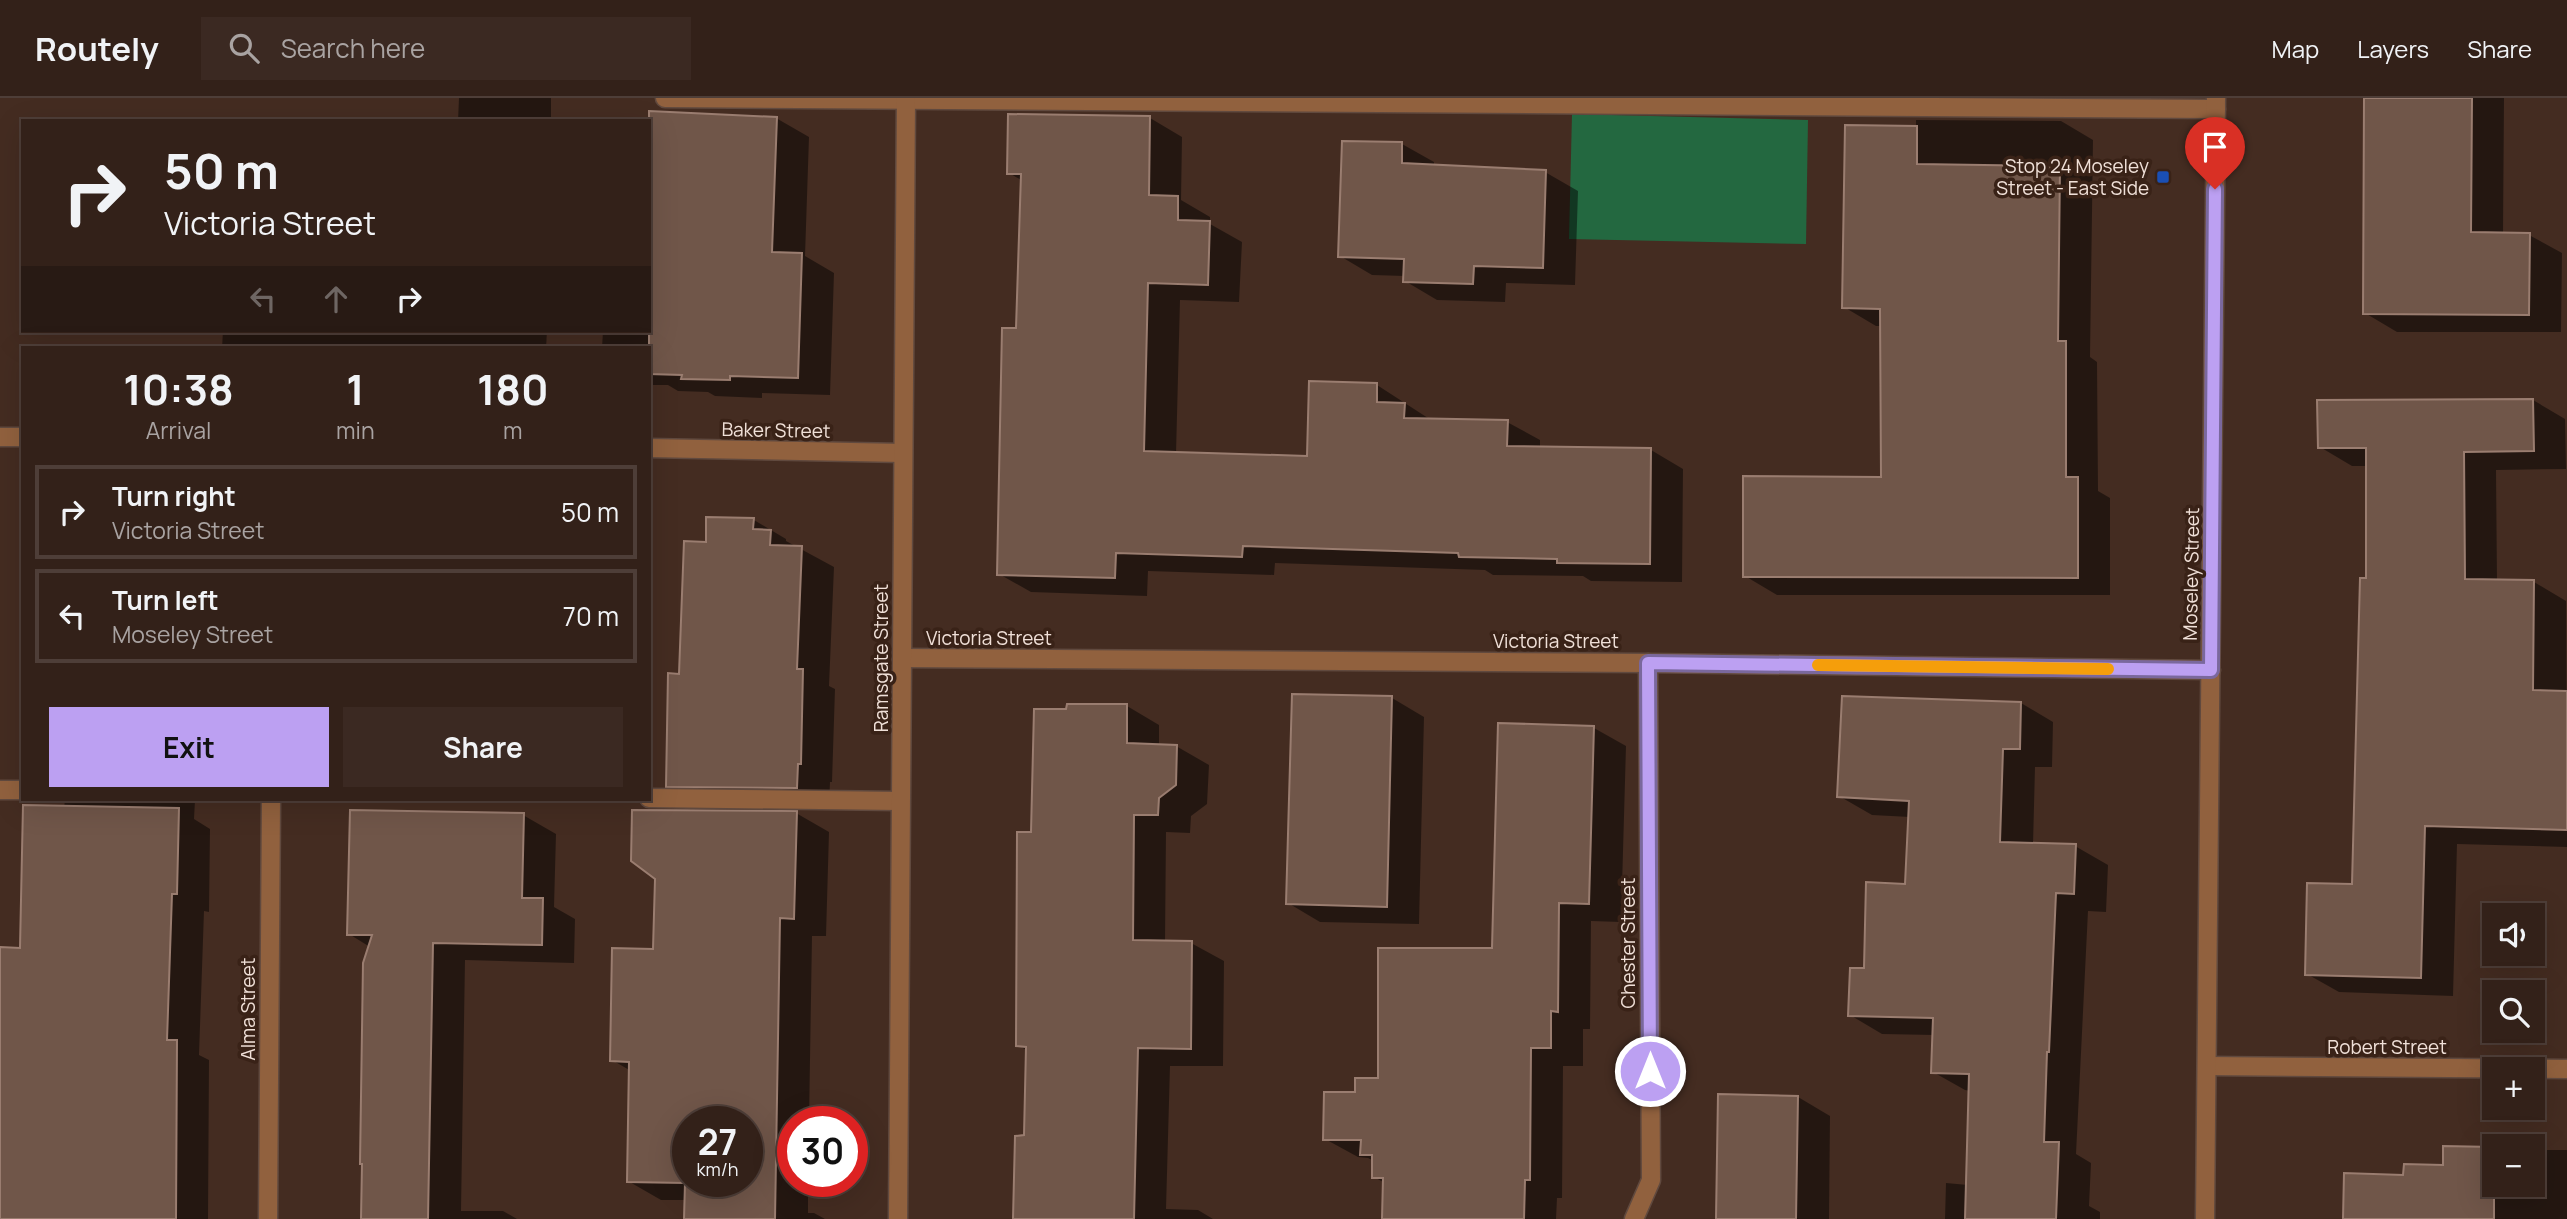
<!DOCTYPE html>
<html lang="en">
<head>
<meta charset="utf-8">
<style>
  body { margin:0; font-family:Manrope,sans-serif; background:#3b2922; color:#f1f3f6; height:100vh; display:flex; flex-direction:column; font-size:26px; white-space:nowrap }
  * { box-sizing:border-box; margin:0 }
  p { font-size:23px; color:#a9a3a2 }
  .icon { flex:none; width:38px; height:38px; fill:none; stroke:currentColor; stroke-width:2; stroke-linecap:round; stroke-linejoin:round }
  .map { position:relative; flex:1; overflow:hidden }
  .details { position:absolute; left:21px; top:248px; width:630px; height:455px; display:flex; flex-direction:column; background:#332119; border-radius:0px; box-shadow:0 7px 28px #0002,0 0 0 2px #4e3e38 }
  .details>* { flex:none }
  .banner { position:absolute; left:21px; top:21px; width:630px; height:214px; border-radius:0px; box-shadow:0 7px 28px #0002,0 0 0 2px #4e3e38; background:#332119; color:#f1f3f6; overflow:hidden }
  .buttons { position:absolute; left:2482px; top:805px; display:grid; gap:14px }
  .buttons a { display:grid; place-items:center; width:63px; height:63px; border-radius:0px; background:#332119; box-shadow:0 7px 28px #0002,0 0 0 2px #4e3e38; font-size:35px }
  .speed { position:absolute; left:672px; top:1008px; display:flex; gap:14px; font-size:35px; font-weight:700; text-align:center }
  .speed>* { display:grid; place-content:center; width:91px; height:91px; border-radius:50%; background:#332119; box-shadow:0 7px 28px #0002,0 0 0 2px #4e3e38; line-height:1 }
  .speed small { font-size:18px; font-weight:400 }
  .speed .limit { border:10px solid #d22; background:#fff; color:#111 }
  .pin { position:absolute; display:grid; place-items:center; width:60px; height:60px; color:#fff; margin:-72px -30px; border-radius:50% 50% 50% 0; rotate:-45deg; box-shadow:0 0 7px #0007 }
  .pin .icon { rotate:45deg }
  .me { position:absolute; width:77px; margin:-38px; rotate:0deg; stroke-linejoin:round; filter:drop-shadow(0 0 5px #0008) }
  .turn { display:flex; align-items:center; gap:24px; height:147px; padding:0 28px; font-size:32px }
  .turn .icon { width:91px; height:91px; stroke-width:2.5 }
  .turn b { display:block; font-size:49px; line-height:60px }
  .lanes { display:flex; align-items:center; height:66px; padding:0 28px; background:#0003; justify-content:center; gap:35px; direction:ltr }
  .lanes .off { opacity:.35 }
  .eta { display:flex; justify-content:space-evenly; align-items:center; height:119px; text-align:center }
  .eta b { font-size:42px; font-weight:700; line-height:49px }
  .primary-button { display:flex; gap:14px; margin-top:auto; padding:14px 28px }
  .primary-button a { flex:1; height:80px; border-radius:0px; background:#bca0f2; color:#111; font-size:28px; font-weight:700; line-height:80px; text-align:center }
  .primary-button a+a { background:#3b2922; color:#f1f3f6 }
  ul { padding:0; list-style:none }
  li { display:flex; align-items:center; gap:21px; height:94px; margin:0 14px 10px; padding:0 14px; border:4px solid #4e3e38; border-radius:0px }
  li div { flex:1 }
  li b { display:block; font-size:26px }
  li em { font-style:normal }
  header { display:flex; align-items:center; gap:42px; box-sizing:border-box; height:98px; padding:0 35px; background:#332119; border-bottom:2px solid #4e3e38 }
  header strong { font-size:33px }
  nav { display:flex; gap:38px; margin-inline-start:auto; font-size:24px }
  .search { width:490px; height:63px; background:#3b2922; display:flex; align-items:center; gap:18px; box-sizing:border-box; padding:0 24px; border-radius:0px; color:#a9a3a2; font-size:26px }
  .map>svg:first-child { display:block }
  .green { fill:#236840 }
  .shadow { fill:#0007; fill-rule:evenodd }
  .building { fill:#705649; stroke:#9a7d70; stroke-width:2; fill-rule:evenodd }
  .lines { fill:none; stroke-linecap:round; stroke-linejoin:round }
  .service-casing { stroke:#60493e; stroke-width:21 }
  .minor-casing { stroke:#60493e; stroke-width:21 }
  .tertiary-casing { stroke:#60493e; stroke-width:21 }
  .service { stroke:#91613e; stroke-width:18 }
  .minor { stroke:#91613e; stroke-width:18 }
  .tertiary { stroke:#91613e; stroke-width:18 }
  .route-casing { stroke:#7a689d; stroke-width:18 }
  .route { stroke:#bca0f2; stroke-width:12 }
  .slow { stroke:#f59e0b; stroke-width:12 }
  .transit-dot { fill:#1a4fb4; stroke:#392217; stroke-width:2.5 }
  .labels { text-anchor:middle; stroke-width:7; stroke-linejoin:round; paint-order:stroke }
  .poi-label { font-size:19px; fill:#f0e0d8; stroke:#392217; text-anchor:end }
  .street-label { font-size:19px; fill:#f0e0d8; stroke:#392217 }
</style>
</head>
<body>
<header>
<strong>Routely</strong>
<div class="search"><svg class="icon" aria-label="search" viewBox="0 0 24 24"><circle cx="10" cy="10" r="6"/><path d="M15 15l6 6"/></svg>Search here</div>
<nav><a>Map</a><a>Layers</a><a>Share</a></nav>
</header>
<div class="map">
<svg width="2567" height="1121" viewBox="0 0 2567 1121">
  <rect width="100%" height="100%" fill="#442c21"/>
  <polygon class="green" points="1572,16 1808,22 1806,146 1569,141"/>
  <g class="shadow">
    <polygon points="459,0 551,0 551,23 458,23"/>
    <polygon points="1923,0 2094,0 2094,16 1949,15"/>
    <polygon points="2366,0 2504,0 2503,136 2529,137 2562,155 2561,234 2397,234 2365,215"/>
    <polygon points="776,20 809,39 805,158 834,175 830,297 762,295 762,300 715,298 708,294 678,293 668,287 649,287 649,250 602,250 603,233 649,233"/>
    <polygon points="1150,20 1182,39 1181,102 1210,119 1210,126 1242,144 1239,204 1180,202 1176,356 1309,360 1377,287 1431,322 1507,324 1540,342 1540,350 1651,352 1683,371 1682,484 1591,483 1583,478 1493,477 1485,472 1275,465 1274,477 1148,473 1147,498 1031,494 999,476 1018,232 1023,83 1009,75"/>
    <polygon points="1916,22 2061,23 2093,42 2090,259 2097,264 2098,393 2110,400 2110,497 1777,497 1745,478 1883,380 1882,228 1876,228 1844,209 1916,30"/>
    <polygon points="1402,46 1434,64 1434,69 1545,74 1578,93 1575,187 1506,185 1505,204 1437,202 1405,183 1405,178 1372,177 1340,158"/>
    <polygon points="223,233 547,233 546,250 222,250"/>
    <polygon points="2533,302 2565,321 2566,371 2496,372 2497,483 2534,484 2566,503 2567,749 2457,746 2453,898 2339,894 2307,876 2353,787 2368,482 2368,368 2352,368 2320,349"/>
    <polygon points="754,422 786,441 786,443 834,469 829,588 835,591 832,684 830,684 829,708 700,707 668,688 681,577 707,445"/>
    <polygon points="1392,600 1424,619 1419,826 1320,824 1288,805"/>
    <polygon points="2021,605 2053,624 2052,669 2035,669 2033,747 2075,748 2108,767 2106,814 2088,813 2076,1056 2091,1065 2089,1108 2100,1114 2100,1121 1945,1121 1946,1085 1968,1087 1971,993 1965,992 1933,974 1934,937 1882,936 1850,917 1865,872 1907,788 1910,719 1872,717 1839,698"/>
    <polygon points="1127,608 1159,627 1159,648 1176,648 1209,667 1207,706 1191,718 1190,735 1166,734 1165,844 1191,845 1224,863 1223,968 1170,968 1166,1111 1198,1112 1213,1121 1013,1121 1026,1039 1028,953 1018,947 1032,736"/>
    <polygon points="1594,630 1626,648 1621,824 1591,823 1590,931 1583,931 1583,968 1563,968 1562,1100 1557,1100 1556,1121 1384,1121 1385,1085 1374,1079 1374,1063 1368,1060 1358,1059 1325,1041 1357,996 1379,981 1494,852"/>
    <polygon points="65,702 195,702 194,721 210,731 209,814 204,813 199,957 209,962 208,1121 2,1121 0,1104 0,851 22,852 64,710"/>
    <path d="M796,715L829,734L826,838H812L809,1024H793V1083H808V1115H814L825,1121H686V1102H661L628,1083L631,973L612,962L655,853ZM688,1024H747V1083H688Z"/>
    <polygon points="523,717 556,736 554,809 575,821 574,865 465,862 461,1113 503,1113 517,1121 363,1121 370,849 349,836"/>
    <polygon points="1798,999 1830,1018 1829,1121 1718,1121"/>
    <polygon points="2532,1052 2567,1052 2567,1121 2345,1121 2405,1079 2494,1087 2532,1087"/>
  </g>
  <g class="building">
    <polygon points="2364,0 2472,0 2471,134 2530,135 2529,217 2363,216"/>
    <polygon points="649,13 777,19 772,154 802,155 798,280 730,278 730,282 681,281 682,277 649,276"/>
    <polygon points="1008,16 1150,18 1149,97 1178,98 1178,122 1210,123 1208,187 1148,185 1144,353 1307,358 1309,283 1377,285 1377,304 1405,305 1404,320 1508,322 1507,348 1651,350 1650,466 1557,465 1557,461 1459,459 1458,455 1243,448 1242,459 1116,455 1115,480 997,477 1002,230 1016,230 1021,76 1007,76"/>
    <polygon points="1845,27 1917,28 1917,66 2060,68 2058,243 2066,243 2066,379 2078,379 2078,480 1743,479 1743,378 1881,379 1880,211 1842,210"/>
    <polygon points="1342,43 1402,44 1402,65 1546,72 1543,170 1474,168 1473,186 1403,184 1404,161 1338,159"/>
    <polygon points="2533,301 2534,353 2464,354 2465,481 2534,482 2533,592 2567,593 2567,732 2425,728 2421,880 2305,877 2307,785 2352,786 2360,480 2366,480 2366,350 2318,350 2317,302"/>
    <polygon points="706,419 754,420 753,431 771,432 770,447 802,448 797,571 803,571 801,666 798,666 797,690 666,689 668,575 679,576 684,443 706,444"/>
    <polygon points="1292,596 1392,598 1387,809 1286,806"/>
    <polygon points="1842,598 2021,604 2020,651 2003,651 2000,744 2076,746 2074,796 2056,795 2049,954 2047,954 2044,1044 2059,1044 2056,1121 1965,1121 1969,976 1931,975 1933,920 1848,918 1850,870 1864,870 1866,784 1905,786 1909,703 1837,699"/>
    <polygon points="1067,606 1127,606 1127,645 1177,647 1176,687 1159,700 1158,717 1134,717 1133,842 1192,843 1191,951 1138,950 1134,1121 1013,1121 1015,1038 1024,1037 1026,949 1016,948 1017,734 1031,734 1034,611 1066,611"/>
    <polygon points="1498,625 1594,628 1589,806 1559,805 1558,914 1551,913 1551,950 1531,950 1530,1082 1525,1082 1524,1121 1382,1121 1383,1080 1372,1080 1372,1057 1360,1057 1361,1042 1323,1042 1324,994 1355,994 1355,980 1378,980 1378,850 1492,850"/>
    <polygon points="23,707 179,710 177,796 172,796 167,942 177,942 176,1121 0,1121 0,849 20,850"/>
    <polygon points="350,712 524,715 522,800 543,800 542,847 433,845 428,1121 361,1121 362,1066 360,1066 363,865 372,837 347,837"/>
    <path d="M632,712L797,713L794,821L780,820L775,1121H684L685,1085L627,1084L629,964L610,963L612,850L653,851L655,781L631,763ZM688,1024H747V1083H688Z"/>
    <polygon points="1718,996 1798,998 1796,1121 1716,1121"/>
    <polygon points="2443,1048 2494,1049 2494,1121 2343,1121 2344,1075 2403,1077 2404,1066 2443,1067"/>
  </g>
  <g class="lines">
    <g class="service-casing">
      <g id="service">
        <polyline points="665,0 2216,11"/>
        <polyline points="0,692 23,692"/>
        <polyline points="649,700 900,703"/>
      </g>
    </g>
    <g class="minor-casing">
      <g id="minor">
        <polyline points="0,339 23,339"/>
        <polyline points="649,350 903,355"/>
        <polyline points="902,560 1648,565 2211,572"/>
        <polyline points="2207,968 2567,971"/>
        <polyline points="268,1121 271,702"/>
        <polyline points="898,1121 906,0"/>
        <polyline points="1634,1121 1651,1082 1648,565"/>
      </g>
    </g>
    <g class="tertiary-casing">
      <polyline id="tertiary" points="2205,1121 2216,0"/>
    </g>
    <use href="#service" class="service"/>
    <use href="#minor" class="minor"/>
    <use href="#tertiary" class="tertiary"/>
  </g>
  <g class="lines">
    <g class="route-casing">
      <polyline id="route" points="1650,973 1648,565 2211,572 2215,91"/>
    </g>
    <use href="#route" class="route"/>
    <polyline class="slow" points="1818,567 2108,571"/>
  </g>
  <rect class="transit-dot" x="2156" y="72" width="14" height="14" rx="3.5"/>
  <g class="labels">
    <g class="poi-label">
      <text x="2149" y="75">Stop 24 Moseley<tspan x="2149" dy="22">Street - East Side</tspan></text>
    </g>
    <g class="street-label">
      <text transform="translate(776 332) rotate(1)" y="7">Baker Street</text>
      <text transform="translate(2191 476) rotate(-89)" y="7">Moseley Street</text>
      <text x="989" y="547">Victoria Street</text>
      <text x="1556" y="550">Victoria Street</text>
      <text transform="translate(881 560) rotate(-90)" y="7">Ramsgate Street</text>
      <text transform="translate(1628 845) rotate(-90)" y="7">Chester Street</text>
      <text transform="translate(248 911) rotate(-90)" y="7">Alma Street</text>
      <text x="2387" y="956">Robert Street</text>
    </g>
  </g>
</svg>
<div class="buttons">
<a><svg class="icon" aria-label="sound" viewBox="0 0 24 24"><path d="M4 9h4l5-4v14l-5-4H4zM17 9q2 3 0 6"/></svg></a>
<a><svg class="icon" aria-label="search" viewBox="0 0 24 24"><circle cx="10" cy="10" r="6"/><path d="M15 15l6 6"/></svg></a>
<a>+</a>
<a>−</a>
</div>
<div class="speed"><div>27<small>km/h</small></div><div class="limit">30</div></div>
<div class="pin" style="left:2215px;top:91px;background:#d93025"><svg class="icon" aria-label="arrive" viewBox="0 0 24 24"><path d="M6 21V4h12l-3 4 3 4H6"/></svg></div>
<svg class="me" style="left:1650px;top:973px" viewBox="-20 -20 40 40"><circle r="17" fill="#bca0f2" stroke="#fff" stroke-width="3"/><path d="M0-11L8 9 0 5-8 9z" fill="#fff"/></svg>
<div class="banner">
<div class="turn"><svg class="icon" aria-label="right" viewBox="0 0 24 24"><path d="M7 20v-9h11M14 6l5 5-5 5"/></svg><div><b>50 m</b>Victoria Street</div></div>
<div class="lanes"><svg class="icon off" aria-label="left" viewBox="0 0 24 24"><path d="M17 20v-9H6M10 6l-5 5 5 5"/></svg><svg class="icon off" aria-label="ahead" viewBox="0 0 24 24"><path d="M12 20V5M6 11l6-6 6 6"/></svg><svg class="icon" aria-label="right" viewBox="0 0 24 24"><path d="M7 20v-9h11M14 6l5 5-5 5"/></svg></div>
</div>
<section class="details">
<div class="eta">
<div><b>10:38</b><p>Arrival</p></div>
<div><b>1</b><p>min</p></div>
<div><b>180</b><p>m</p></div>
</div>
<ul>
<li><svg class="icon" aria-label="right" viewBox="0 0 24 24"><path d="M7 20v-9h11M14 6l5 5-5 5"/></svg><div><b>Turn right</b><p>Victoria Street</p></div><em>50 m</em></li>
<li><svg class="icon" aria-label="left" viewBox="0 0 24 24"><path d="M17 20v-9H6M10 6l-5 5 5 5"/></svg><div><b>Turn left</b><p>Moseley Street</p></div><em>70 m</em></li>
</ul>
<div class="primary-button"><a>Exit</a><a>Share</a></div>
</section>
</div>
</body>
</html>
